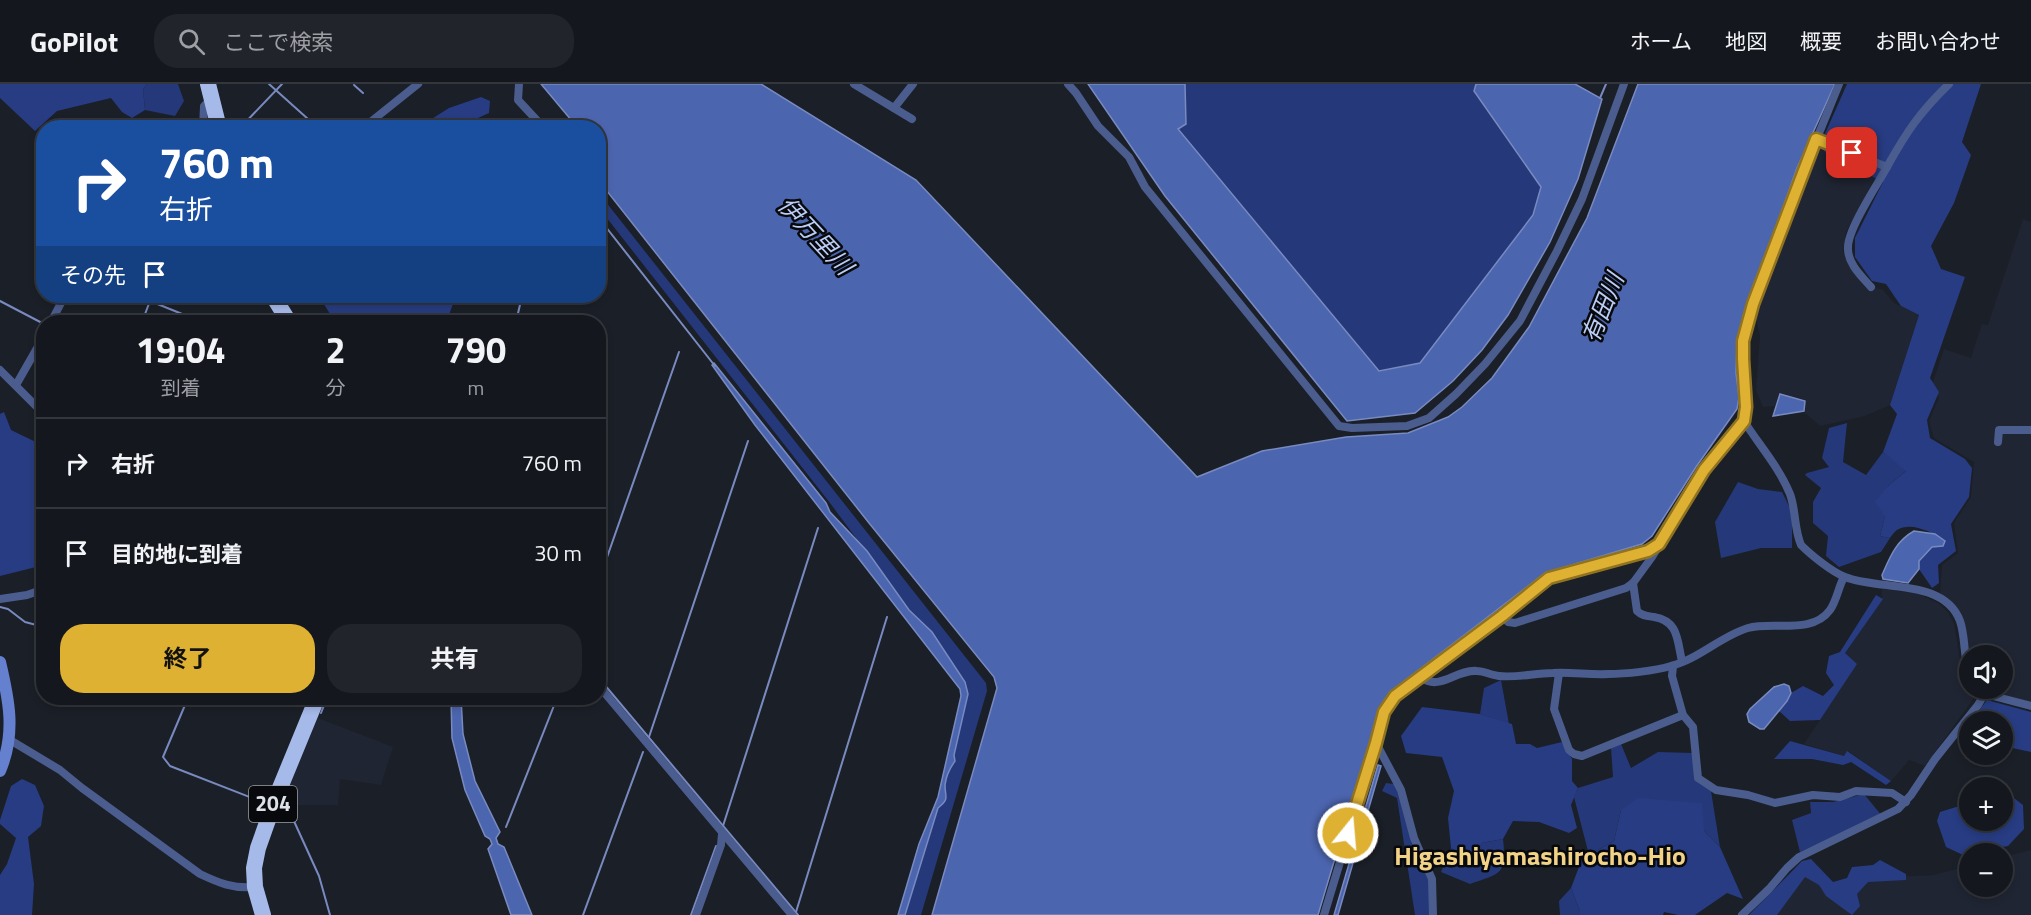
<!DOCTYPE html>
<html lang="ja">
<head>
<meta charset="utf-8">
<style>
  body { margin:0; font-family:"Titillium Web","Noto Sans JP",sans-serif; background:#21242a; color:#f1f3f6; height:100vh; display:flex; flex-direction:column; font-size:22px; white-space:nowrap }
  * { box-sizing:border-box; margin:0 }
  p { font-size:20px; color:#9d9fa4 }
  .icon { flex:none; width:33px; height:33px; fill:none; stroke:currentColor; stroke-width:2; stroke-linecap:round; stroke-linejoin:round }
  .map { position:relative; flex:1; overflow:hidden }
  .details { position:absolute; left:36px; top:231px; width:570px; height:390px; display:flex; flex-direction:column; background:#14171d; border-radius:24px; box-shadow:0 3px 9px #0003,0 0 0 2px #33363b }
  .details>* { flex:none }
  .guide { position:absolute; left:36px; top:36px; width:570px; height:183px; border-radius:24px; box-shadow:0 3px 9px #0003,0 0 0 2px #33363b; background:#1a4fa0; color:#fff; overflow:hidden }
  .buttons { position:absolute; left:1959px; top:561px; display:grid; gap:12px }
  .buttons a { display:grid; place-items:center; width:54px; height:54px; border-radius:50%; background:#14171d; box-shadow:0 3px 9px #0003,0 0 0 2px #33363b; font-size:30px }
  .pin { position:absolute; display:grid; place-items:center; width:51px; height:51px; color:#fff; margin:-26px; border-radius:12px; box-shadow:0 3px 9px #0006 }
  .me { position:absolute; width:66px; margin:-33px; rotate:17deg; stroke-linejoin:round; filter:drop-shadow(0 0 4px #0008) }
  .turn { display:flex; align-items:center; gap:21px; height:126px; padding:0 24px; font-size:27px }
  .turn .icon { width:78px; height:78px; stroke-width:2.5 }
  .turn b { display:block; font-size:42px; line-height:51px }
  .then { display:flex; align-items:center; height:57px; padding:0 24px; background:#0003; gap:12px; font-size:22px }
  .eta { display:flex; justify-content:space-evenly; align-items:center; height:102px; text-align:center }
  .eta b { font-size:36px; font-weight:700; line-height:42px }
  .primary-button { display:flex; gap:12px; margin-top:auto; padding:12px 24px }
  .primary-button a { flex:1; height:69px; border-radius:24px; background:#deb133; color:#111; font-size:24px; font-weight:700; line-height:69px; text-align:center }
  .primary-button a+a { background:#21242a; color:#f1f3f6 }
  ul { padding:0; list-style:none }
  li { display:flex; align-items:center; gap:18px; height:90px; padding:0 24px; border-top:2px solid #33363b }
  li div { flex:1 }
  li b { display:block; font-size:22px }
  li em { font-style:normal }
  header { display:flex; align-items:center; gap:36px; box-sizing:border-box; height:84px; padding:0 30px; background:#14171d; border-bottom:2px solid #33363b }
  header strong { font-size:28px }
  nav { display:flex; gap:33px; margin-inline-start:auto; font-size:21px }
  .search { width:420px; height:54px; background:#21242a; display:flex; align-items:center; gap:15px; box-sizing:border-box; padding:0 21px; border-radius:24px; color:#9d9fa4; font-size:22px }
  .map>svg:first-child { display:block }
  .built { fill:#202533 }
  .green { fill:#253879 }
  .forest { fill:#273c82 }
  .water { fill:#4c65af; stroke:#788ac0; stroke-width:1.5 }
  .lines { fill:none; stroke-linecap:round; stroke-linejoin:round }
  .stream { stroke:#788ac0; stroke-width:2 }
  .street { stroke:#4b5d8e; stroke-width:8 }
  .secondary { stroke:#6480ce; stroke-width:12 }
  .highway { stroke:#a6baea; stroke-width:16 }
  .route-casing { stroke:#907321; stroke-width:15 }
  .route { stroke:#deb133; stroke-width:10 }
  .labels { text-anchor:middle; stroke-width:5; stroke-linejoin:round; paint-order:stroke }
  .shield { fill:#07090c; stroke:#9ea0a5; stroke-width:1.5 }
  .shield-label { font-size:21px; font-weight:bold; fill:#dee1e7 }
  .water-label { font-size:24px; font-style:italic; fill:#bbccf5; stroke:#07090c }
  .quarter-label { font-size:26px; font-weight:bold; fill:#f1d287; stroke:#07090c }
</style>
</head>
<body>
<header>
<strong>GoPilot</strong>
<div class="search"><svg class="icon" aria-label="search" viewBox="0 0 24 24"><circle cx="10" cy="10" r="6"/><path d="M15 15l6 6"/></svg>ここで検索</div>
<nav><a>ホーム</a><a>地図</a><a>概要</a><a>お問い合わせ</a></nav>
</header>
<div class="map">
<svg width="2031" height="831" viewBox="0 0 2031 831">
  <rect width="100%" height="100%" fill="#1b1f27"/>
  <g class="built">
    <polygon points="1817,63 1879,86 1846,148 1843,168 1865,203 1882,205 1894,219 1919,231 1890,321 1865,332 1820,342 1805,329 1806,316 1780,309 1775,322 1763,323 1756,306 1760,252 1755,230 1800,103"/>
    <polygon points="2023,135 2031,138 2031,618 1990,608 1986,605 2002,604 2002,572 1969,573 1963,534 1953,520 1940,509 1942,481 1958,469 1954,439 1971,413 1974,378 1934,354 1929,337 1939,314 1932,301 1944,265 1971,274 1982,240 1988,241"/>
    <polygon points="1882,505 1916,509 1938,519 1948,528 1954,540 1963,594 1970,604 1976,611 1925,682 1909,676 1891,697 1848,667 1844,672 1804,660 1857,580 1845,569 1882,515"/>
    <polygon points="318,634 393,663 381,701 340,695 338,721 292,721 283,716"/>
    <polygon points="2031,766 2031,831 1771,831 1803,786 1845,819 1866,794 1933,791 1969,782 1970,802 2002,802 2003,773"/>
  </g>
  <g class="green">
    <polygon points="147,0 178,0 184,17 175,32 145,26 143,5"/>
    <polygon points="1185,0 1476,0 1474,8 1541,103 1533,132 1420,279 1379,287 1177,44 1186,40"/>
    <path d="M598,108L986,599L987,607L921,831H905L938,724C950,714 945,714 945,701C946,692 950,684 955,677L954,671L968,610L932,548L909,526L867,467L857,458L856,454L830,419L599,124Z"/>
    <polygon points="1847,339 1843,378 1866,391 1883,368 1907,386 1888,402 1885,432 1880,452 1890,454 1881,468 1839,483 1826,472 1828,452 1813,439 1813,418 1821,404 1805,391 1807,389 1829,383 1822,374 1829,344"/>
    <polygon points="1738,398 1758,405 1782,408 1792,428 1792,464 1761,464 1721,474 1715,438"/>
    <polygon points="1501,596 1509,640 1480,630 1484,604"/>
    <polygon points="1621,660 1631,684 1658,668 1693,669 1695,696 1711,707 1720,763 1704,747 1621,726 1614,757 1589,771 1574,713 1578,704 1613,693 1611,664"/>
    <polygon points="1386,699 1394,700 1400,710 1430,800 1429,831 1415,831 1397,714 1382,707"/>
    <polygon points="1864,710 1882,732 1800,768 1792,736 1811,729 1810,718 1833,718"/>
    <path d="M1503,755C1507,791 1501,789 1470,800L1441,788L1451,764L1471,776L1482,759Z"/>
    <polygon points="1571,804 1580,827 1580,831 1560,831 1559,817"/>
  </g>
  <g class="forest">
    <polygon points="0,0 147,0 143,5 145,26 132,34 122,28 111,14 57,27 35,47 0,14"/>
    <path d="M1847,0H1981L1962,58L1971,71L1954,119L1931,162L1941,185L1965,193L1930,294L1939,308L1927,336L1930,354L1965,375L1972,384L1969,413L1951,440L1956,467L1938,481L1939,499L1932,504L1919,485V477L1932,463L1945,457C1933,449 1912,437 1897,446C1894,448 1892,451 1890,454L1880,452L1885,432L1875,418L1888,402L1906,387L1883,368L1897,330L1890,321L1919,231L1901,222L1886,200L1872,197L1855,173V154L1883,98L1826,69L1820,61Z"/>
    <polygon points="481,13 490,17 489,29 478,34 476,43 419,43 449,24"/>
    <polygon points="319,212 456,212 450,228 449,238 335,238"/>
    <polygon points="4,328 11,346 42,361 43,365 44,481 0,492 0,330"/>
    <polygon points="1876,511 1883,515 1845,569 1857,580 1820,636 1790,637 1779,627 1791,609 1803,602 1823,612 1834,601 1826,589 1829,572 1840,568"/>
    <polygon points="1987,616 2031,628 2031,668 2003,662 2002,638 1971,637"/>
    <polygon points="1422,623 1480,630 1512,640 1516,660 1530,660 1537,664 1562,658 1572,675 1572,697 1578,704 1571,721 1577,744 1569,749 1539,738 1513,737 1503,755 1482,759 1472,776 1451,764 1448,734 1454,707 1442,673 1406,669 1401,652"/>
    <polygon points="1790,657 1844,672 1847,667 1891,697 1886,701 1851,678 1843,681 1812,675 1774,675"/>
    <polygon points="22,695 35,701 44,722 41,742 28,753 34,800 32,831 0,831 0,791 7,780 16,754 0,740 0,736 11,702"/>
    <polygon points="2006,708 2023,721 2024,745 2008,762 1963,771 1946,763 1937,737 1940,728 1969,719 1970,736 2002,736 2003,709"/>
    <polygon points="1638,714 1702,719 1704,747 1720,763 1743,815 1727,809 1695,831 1678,831 1664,828 1663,831 1580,831 1580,827 1571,804 1582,775 1614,757 1621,726"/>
    <polygon points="1811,775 1833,798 1847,794 1852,783 1873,781 1880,776 1906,790 1906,796 1868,798 1857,810 1860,822 1852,831 1826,812 1819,801 1805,793 1777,831 1749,831 1802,777"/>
  </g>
  <g class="water">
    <polygon points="541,0 761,0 916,96 1197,393 1262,367 1346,353 1408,349 1448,333 1462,323 1492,294 1529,243 1587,134 1638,0 1835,0 1797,84 1746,227 1737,260 1736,289 1739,313 1737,325 1696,383 1652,452 1642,460 1545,489 1390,608 1381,621 1318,831 932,831 997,604 994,593 869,439 599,97 598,44 577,43"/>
    <polygon points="1088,0 1185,0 1186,40 1178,45 1379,287 1420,279 1533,131 1541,103 1474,7 1476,0 1575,0 1602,15 1578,95 1550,158 1508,231 1482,266 1453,297 1415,329 1347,337 1165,112"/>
    <path d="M714,279L826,419L830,428L867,467L909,526L932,548L965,598L968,610L954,671L955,677C950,684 946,692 945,701C945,714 950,714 938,724L905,831H898L919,760L938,713L961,612L960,605L755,341L712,281Z"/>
    <polygon points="1780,310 1805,317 1804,327 1773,332"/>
    <path d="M1914,447L1935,450L1945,457L1943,462L1932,463L1919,477V485L1908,499L1883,495L1882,491C1890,473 1896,457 1914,447Z"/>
    <polygon points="1784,600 1789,602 1791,609 1787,617 1764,645 1760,645 1749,638 1747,630 1750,625 1774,603"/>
    <polygon points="451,614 461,614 463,650 475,697 500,748 496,754 498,760 504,763 532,831 511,831 488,765 492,760 490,755 485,752 465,706 452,654"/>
    <polygon points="1378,681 1381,682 1338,831 1334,831"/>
  </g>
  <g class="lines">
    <g class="stream">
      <polyline points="269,0 318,44"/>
      <polyline points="354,1 363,9"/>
      <polyline points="1600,14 1606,0"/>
      <polyline points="520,37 526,44"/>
      <polyline points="240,44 282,0"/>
      <polyline points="598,133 715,282"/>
      <polyline points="0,217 44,240"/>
      <polyline points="142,238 150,217 202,238"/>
      <polyline points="516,238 522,212"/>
      <polyline points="598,499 679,268"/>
      <polyline points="0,523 8,525 25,538 44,543"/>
      <polyline points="598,593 798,831"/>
      <polyline points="188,614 163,673 170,682 265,719"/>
      <polyline points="321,629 327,614"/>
      <polyline points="649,653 748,357"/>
      <polyline points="282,726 293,735 319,792 330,831"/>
      <polyline points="723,742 818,444"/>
      <polyline points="506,743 557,614"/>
      <polyline points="796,828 887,533"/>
      <polyline points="583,831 643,668"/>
      <polyline points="691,831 716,762"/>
    </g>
    <g class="street">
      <polyline points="519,0 518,16 544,44"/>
      <polyline points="854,0 912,35"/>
      <polyline points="1068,0 1076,9 1098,42 1129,73 1145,103 1339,342 1352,344 1407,342 1429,334 1456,310 1485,280 1520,237 1557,167 1582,115 1624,0"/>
      <polyline points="894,24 913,0"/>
      <polyline points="203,44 204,22 211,15"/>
      <polyline points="363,44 418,0"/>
      <path d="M1816,55L1887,83C1907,47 1920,28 1949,0"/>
      <path d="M1871,203C1861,192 1847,179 1848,163C1848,145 1877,101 1887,83"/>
      <polyline points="51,238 61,219 68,212"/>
      <polyline points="0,286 44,330"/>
      <polyline points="16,301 44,252"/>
      <path d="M1744,337C1759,361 1779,383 1790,410C1796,426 1794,445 1801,461C1811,471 1832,488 1845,493C1880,507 1944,494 1960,537C1966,554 1963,575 1970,591"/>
      <polyline points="1998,358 1999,346 2031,346"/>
      <path d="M1633,499L1637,527C1642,532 1647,532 1654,533C1679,537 1677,557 1682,577"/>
      <polyline points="0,515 27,511 44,505"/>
      <polyline points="1502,532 1508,538 1515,539 1626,504 1633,499 1652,473 1704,386 1744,337 1746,323 1743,275 1743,257 1753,220 1796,106 1839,0"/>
      <polyline points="1673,582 1672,592 1683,631 1693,643 1698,694 1716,706 1748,711 1775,719 1813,711 1840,713 1856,707 1892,709 1906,718"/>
      <polyline points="1559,589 1554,625 1569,666 1574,670 1582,672 1683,631"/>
      <path d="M1421,594C1441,607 1456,585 1477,587C1484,587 1491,591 1499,592C1517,594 1535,589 1553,589C1572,588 1590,591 1608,590C1626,590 1654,587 1671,582C1699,575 1721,552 1748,544C1773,537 1812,551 1830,526C1837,516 1838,504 1844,493"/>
      <polyline points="598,601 792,831"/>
      <polyline points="1979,604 1993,612 2031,622"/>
      <path d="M10,656L60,686L82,704L200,790C219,799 233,805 255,803"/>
      <polyline points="696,831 721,761 722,750"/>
      <polyline points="1324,831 1376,659"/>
      <path d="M1433,831L1432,795L1414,754L1401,706L1376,659C1381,642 1383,625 1395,612L1502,532L1549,494L1648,467L1658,460"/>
      <polyline points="1742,831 1769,805 1787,784 1799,773 1898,725 1911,711 1935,675 1978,621 1985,609"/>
    </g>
    <path class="secondary" d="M0,578C9,616 16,649 0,687"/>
    <g class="highway">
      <polyline points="208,0 219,44"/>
      <polyline points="273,212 289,238"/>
      <polyline points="263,831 255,803 254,784 258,764 275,716 317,614"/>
    </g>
  </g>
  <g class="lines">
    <g class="route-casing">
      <polyline id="route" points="1348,749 1376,659 1384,628 1395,612 1502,532 1549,494 1648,467 1659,460 1704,386 1744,337 1746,323 1743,275 1743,257 1753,220 1816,55 1852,69"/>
    </g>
    <use href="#route" class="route"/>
  </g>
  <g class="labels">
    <rect class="shield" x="249" y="702" width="48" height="36" rx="4.5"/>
    <g class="shield-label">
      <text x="273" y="727">204</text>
    </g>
    <g class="water-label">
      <text transform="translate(815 152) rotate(47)" y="8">伊万里川</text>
      <text transform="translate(1603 224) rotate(-68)" y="8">有田川</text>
    </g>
    <g class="quarter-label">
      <text x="1540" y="781">Higashiyamashirocho-Hio</text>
    </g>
  </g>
</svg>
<div class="buttons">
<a><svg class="icon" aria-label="sound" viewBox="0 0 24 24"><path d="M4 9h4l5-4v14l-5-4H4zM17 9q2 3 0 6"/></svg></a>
<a><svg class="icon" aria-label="layers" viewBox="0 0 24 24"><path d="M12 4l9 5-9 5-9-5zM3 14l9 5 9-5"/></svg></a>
<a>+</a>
<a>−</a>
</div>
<div class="pin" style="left:1852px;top:69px;background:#d93025"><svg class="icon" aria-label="arrive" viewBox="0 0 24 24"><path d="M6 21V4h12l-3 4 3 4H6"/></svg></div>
<svg class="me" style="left:1348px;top:749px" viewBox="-20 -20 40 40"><circle r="17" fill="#deb133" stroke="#fff" stroke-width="3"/><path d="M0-11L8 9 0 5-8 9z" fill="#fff"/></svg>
<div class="guide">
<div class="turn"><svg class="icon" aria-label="right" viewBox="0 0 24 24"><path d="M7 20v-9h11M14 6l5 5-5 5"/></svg><div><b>760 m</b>右折</div></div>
<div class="then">その先<svg class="icon" aria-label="arrive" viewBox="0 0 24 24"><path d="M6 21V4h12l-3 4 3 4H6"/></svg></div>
</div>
<section class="details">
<div class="eta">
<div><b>19:04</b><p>到着</p></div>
<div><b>2</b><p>分</p></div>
<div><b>790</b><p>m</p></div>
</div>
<ul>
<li><svg class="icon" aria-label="right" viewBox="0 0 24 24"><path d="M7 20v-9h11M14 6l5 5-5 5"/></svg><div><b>右折</b></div><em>760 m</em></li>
<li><svg class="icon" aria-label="arrive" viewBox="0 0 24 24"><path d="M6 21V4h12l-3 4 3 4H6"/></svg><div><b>目的地に到着</b></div><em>30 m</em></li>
</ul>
<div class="primary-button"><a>終了</a><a>共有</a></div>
</section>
</div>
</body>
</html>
